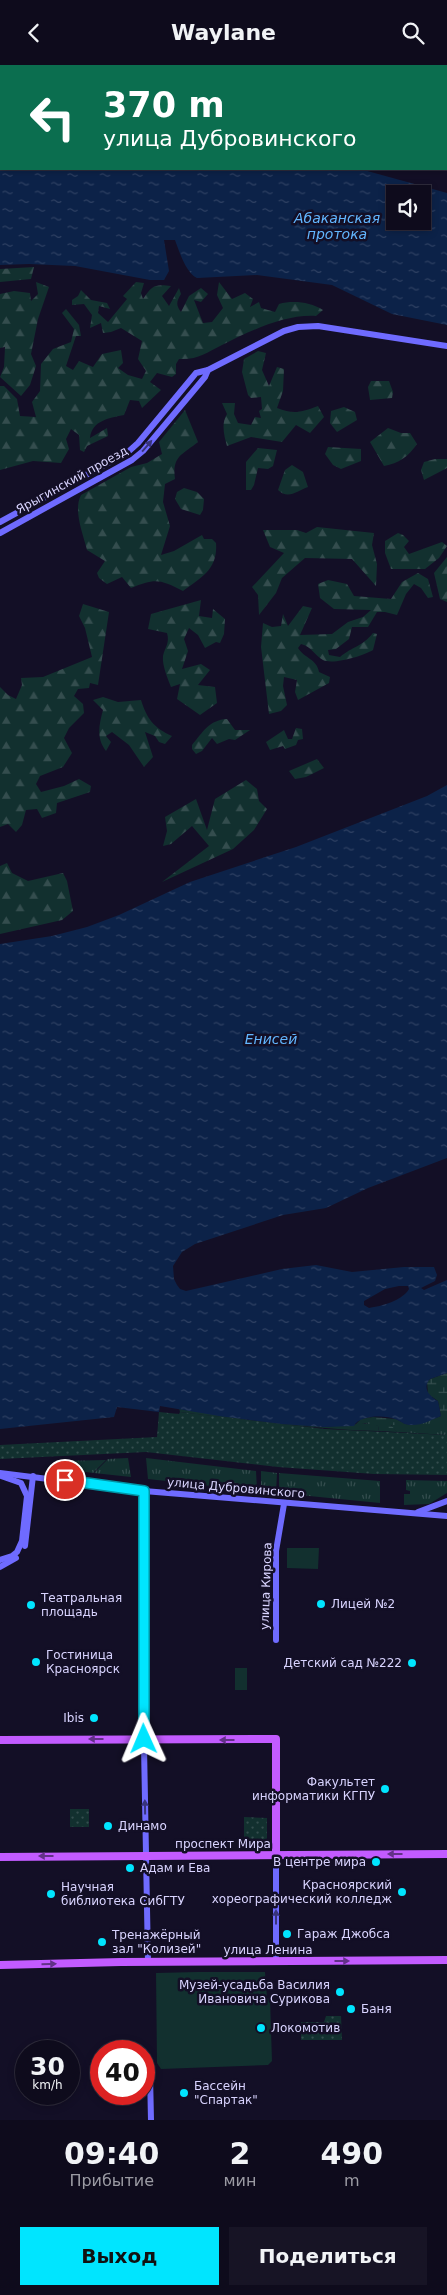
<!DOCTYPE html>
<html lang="ru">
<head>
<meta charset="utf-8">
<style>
  body { margin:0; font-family:"DejaVu Sans",sans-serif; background:#171425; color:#f1f3f6; height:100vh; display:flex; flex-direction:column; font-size:19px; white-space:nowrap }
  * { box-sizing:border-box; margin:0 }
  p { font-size:16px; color:#9b9ba3 }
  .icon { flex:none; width:28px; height:28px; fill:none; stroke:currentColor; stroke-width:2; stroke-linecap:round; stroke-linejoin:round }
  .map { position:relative; height:2055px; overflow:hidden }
  .side { display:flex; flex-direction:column; background:#0e0b1c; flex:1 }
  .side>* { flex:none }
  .guide { position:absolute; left:0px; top:0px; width:448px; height:105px; box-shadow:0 2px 8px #0003,0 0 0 1px #2e2b3b; background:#0b6e4f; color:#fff; overflow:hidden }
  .fabs { position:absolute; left:386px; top:120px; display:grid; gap:10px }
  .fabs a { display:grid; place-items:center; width:45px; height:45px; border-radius:0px; background:#0e0b1c; box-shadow:0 2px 8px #0003,0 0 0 1px #2e2b3b; font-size:25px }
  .speed { position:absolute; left:15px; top:1975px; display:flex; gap:10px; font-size:25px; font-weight:700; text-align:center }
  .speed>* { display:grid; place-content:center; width:65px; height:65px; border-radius:50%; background:#0e0b1c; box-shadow:0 2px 8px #0003,0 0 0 1px #2e2b3b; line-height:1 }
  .speed small { font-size:12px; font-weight:400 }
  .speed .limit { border:8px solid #d22; background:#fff; color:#111 }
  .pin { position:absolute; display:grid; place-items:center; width:42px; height:42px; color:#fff; margin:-21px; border:2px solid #fff; border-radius:50%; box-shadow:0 1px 5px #0007 }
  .me { position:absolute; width:55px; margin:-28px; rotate:359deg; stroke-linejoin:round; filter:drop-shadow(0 0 4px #0008) }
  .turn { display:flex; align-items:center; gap:18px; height:105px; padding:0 20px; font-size:22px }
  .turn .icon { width:65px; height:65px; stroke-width:2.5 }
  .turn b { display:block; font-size:35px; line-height:42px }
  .eta { display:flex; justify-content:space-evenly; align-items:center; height:85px; text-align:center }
  .eta b { font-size:30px; font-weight:800; line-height:35px }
  .action { display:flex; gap:10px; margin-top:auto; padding:10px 20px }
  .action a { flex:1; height:58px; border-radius:0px; background:#00e5ff; color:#111; font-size:20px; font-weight:800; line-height:58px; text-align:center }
  .action a+a { background:#171425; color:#f1f3f6 }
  header { display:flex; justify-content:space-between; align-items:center; height:65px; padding:0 20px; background:#0e0b1c; font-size:22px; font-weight:800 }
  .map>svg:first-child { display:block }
  .grass { fill:url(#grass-tufts) }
  .forest { fill:url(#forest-firs) }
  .wetland { fill:url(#wetland-marsh) }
  .park { fill:url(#park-dots) }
  .pitch { fill:#12302f }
  .water { fill:url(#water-ripples); fill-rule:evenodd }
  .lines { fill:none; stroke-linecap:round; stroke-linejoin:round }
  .secondary { stroke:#6f6bff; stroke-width:6 }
  .primary { stroke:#c25bff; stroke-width:8 }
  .oneway { fill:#38347d }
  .oneway2 { fill:#623188 }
  .route-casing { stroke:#0095a6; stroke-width:12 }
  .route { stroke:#00e5ff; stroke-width:9 }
  .poi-dot { fill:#00e5ff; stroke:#130f26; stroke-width:2 }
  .labels { text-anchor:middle; stroke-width:5; stroke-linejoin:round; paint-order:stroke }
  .street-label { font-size:12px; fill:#d9d4ff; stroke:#130f26 }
  .poi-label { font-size:12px; fill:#d9d4ff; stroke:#130f26; text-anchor:start }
  .water-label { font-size:14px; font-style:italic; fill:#62b6ff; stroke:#130f26 }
</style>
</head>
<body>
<header><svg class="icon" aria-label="back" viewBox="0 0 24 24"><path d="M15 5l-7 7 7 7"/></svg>Waylane<svg class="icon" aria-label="search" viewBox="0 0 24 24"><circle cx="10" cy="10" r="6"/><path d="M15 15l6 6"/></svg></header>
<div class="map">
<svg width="447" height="2055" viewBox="0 0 447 2055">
  <defs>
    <pattern id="grass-tufts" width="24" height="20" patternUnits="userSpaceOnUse" patternTransform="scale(1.25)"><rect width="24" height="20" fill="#12302f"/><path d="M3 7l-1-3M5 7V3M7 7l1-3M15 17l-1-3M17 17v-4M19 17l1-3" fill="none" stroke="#344d4e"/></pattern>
    <pattern id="forest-firs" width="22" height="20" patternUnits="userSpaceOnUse" patternTransform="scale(1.25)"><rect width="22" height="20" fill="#12302f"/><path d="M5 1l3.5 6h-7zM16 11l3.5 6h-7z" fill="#344d4e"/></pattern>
    <pattern id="wetland-marsh" width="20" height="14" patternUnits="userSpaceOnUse" patternTransform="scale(1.25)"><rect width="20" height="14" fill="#12302f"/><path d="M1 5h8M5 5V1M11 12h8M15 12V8" fill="none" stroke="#344d4e"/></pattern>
    <pattern id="park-dots" width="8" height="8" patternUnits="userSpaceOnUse" patternTransform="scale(1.25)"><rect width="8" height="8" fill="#12302f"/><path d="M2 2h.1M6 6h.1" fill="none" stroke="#344d4e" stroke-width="1.8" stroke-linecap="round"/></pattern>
    <pattern id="water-ripples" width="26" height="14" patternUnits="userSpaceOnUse" patternTransform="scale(1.25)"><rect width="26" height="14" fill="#0c2248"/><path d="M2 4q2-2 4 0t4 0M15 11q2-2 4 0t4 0" fill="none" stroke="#2f4163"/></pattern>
  </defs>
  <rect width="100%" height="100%" fill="#130f26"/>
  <g class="grass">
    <path d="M179,1343L249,1355L324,1362L372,1358L378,1361L379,1366C312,1364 247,1355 180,1347Z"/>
    <path d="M441,1351H447V1370L397,1367L391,1361L394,1359C411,1360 424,1358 441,1351Z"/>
    <polygon points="128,1393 131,1412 94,1408 108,1394"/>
    <polygon points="146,1393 256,1406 257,1426 148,1414"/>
    <polygon points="106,1395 93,1408 60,1403 63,1396"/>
    <polygon points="261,1406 277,1408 276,1427 261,1427"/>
    <polygon points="279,1408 380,1416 380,1438 279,1428"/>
    <polygon points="406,1415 447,1416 447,1428 429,1439 404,1440 404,1429 410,1429 410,1426 406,1425"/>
  </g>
  <g class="forest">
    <polygon points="34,202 31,214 0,217 0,204"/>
    <polygon points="36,217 49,222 38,254 31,289 36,301 30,320 21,331 0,312 4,302 5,282 0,283 0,229 14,226 30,228 31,236 38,229"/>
    <path d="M136,217L144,218L141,228L143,234C152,221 154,219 171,221L162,231L169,241L179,223L181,229C176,237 176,240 181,247L189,231L201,223L208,229L201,237L194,235L203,258L212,257L223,243L217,230L219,217L232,234L245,228L253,234L250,242L259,237L261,243L275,247L279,239C293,235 310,237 323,245L316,251C285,249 250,266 222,280C206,288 198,295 179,294L176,299V309L172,312L157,308L150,317L161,325L142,343L139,336L130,335L124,350C110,353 92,355 90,373L107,363L108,371L87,381L84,387L80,385L79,370L71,364L66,374L69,384L61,398L33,396L0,405V321H4L17,334L20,351L36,352L32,337L40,326L41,299L53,284L71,277L74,264L62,248L66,244L79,260L81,271H76L66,301L73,305L79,296L93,302L102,289L121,285L123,298L118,303L128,310L142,314L146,306L138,294L142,276L121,263L111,267L103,268L101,258L90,263L92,250L84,239L72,240V235L78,231L81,225L91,235L107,238L110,244L99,241L98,248L108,257L127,234L123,231Z"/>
    <path d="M258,286L266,288L262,305L269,321L277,302L284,304L283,326L277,343C294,350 302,347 318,341L324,352L310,368L296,360L282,377L251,372L227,381C224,371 221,358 227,349L222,338H235L234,349L238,358L251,360L255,352L261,353L259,346L262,344L261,332L251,333L248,330L242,307L244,294Z"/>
    <polygon points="371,316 389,316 393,327 392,333 370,335 368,322"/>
    <polygon points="344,342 355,347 357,355 337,367 330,358 331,346"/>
    <path d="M185,345L198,377C182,390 172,391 175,414L165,419L163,437L170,461L161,490L174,486L202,470L204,474H212L216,478C218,504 202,512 183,526C160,514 155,513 131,523L122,512L107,519L99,513L97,508L105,496L87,485C83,469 73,445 81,430L131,402L147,398L162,389L159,377Z"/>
    <path d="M388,363L401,368H410L417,379C408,392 399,398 384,401L370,377Z"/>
    <polygon points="328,382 361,384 361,396 341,404 333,400 325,389"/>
    <polygon points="258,383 277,385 273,401 268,404 258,403 254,420 251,425 246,425 246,397"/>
    <polygon points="435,394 447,394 447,403 424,415 421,405 424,397"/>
    <path d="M292,400L303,407L308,422C297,426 288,435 278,425L285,405Z"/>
    <polygon points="184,423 197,427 204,434 203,445 200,450 181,444 175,434 177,427"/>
    <polygon points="317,462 374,468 372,480 377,499 376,521 352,494 305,493 282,513 276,528 259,550 258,530 252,522 284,488 270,482 263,465 297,465 306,468"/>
    <polygon points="398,468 403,470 409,476 404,482 409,489 442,477 447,481 439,493 425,504 391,504 385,488 385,476"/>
    <polygon points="447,492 447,537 440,534 434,508"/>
    <path d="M418,508L428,514L433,532L428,533L421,523L414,519L406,529L397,550L385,547H377L368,562H352L349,574L336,584L328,585L329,590L340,592C353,581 362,582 373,568L377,569L373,585C363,591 333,600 323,595C314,590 312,582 301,579L298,583C304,593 317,594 319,607L330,612L329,618L298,635L295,627L297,615L284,612L283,621L287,640L281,646L269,649L261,582L263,558L272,562L281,561L283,549L288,561L303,541L312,543L300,570L332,569L348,557L363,552L371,545L334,544L320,533L318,519L328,515L347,519L354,531L391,534L402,517Z"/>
    <path d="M201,535L199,551L212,553L213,544L225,554L224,569L220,578L216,577L205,583L198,570L189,563L184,574L188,586L182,604L201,599L210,605L198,620L215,622L217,638L200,650L177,634L180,619L171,622C168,614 162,601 163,591C165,582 170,578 167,568L148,564L151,549Z"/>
    <polygon points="83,539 109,547 98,620 90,618 89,623 78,624 74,631 83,639 84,648 69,663 64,673 72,688 63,702 40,711 36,719 41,727 64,721 79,714 91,721 90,727 57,738 56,748 42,753 37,744 26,745 22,760 16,767 8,759 0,762 0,622 8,630 16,634 22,620 21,613 43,612 92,592 85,563 79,551"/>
    <path d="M103,632L118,637L141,635C147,654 154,663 172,671L165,679L159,677L155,671L145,667L153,692L144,702L129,680L112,667L106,671L111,677L106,686C96,673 99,660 103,645L93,635Z"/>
    <path d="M227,654L235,665H250L235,675L229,674L217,679L212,673L202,686L196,689L192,684V680C203,667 209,655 227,654Z"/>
    <polygon points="296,663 302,664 303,674 298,675 296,680 285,684 283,681 270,685 266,677 284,665 288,674 292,674"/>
    <polygon points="317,694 324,703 306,712 295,714 289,706"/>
    <polygon points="246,715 257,724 259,736 267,744 254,765 233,784 162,817 209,781 192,761 171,779 163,781 167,766 165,752 196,734 207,765 215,734"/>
    <polygon points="7,798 12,808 28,816 63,808 67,816 73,846 62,855 0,869 0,801"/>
  </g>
  <g class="wetland">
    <polygon points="447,1308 447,1351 441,1351 438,1336 428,1329 427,1317 430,1314"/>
    <polygon points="373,1352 396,1354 407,1360 391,1360 397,1367 379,1366 378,1361 366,1358 354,1361 361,1354"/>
  </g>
  <g class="park">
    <polygon points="0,0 181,0 1,1 0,24"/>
    <polygon points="159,1347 179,1349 180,1347 325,1364 447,1370 447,1410 374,1409 278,1402 146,1387 0,1394 0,1380 157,1372"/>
    <rect x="70" y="1744" width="19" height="18"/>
    <polygon points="244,1752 267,1753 267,1775 244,1775"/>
    <polygon points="326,1951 341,1951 342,1975 301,1975 301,1957 324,1957"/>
  </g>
  <g class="pitch">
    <polygon points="287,1483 319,1483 318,1504 287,1503"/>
    <rect x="235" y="1603" width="12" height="22"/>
    <polygon points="197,1907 265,1907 267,1933 270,1933 272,1996 268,2000 161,2004 157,1998 156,1908"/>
  </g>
  <g class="water">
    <path d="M0,24L1,104H360L447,128V260L392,249L332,220L257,210L197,213C186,208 179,186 175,175H164L169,206L164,215H150L75,201L29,199L0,200ZM395,129H422V156H395Z"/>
    <path d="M447,720V1093L368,1123L326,1143L283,1150L195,1179L182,1187L173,1201L174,1214L177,1220L180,1224L186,1226L282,1204L316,1200L352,1207L404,1202H434L437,1210L435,1216L421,1223L424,1225L447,1215V1308L430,1314C422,1323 429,1331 438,1336L441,1351C431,1355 421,1361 410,1360C404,1360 401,1356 395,1354C385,1350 359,1350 354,1361L324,1362L282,1359L219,1351L160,1341L159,1347L117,1342L114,1352L0,1364V879L52,871L87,862L119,850L190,817L296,782L427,731ZM399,1221H408L409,1224C402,1236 382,1241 369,1243L364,1240V1236L385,1224Z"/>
  </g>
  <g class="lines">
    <g class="secondary">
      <polyline points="0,457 128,387 138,378 196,308 208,305 284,266 298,262 318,261 447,281"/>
      <polyline points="0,468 132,395 143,386 205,312 208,305"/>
      <polyline points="0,1408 144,1426 447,1451"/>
      <polyline points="144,1426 143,1627 148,1897"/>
      <polyline points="418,1447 447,1436"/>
      <polyline points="25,1481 33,1411"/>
      <polyline points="0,1495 12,1491 17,1487 22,1476 27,1431 21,1418 1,1411"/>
      <polyline points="0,1502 16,1493"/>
      <polyline points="276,1575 276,1486 284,1439"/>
      <polyline points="276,1790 276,1896"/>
      <polyline points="150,2009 151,2055"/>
    </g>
    <g class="primary">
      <polyline points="0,1675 276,1674 276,1790"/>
      <polyline points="0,1792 447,1789"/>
      <polyline points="0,1900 121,1897 447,1895"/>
    </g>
  </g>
  <defs><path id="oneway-solid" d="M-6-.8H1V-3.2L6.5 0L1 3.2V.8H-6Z" transform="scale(1.25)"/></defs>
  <g class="oneway">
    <use href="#oneway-solid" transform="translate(147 381) rotate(-49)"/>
    <use href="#oneway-solid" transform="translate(145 1742) rotate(-91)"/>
    <use href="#oneway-solid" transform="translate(276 1852) rotate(-90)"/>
  </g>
  <g class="oneway2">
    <use href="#oneway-solid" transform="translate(96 1674) rotate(180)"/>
    <use href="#oneway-solid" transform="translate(227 1675) rotate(-180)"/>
    <use href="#oneway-solid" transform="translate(395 1789) rotate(180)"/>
    <use href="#oneway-solid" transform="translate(46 1791) rotate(180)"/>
    <use href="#oneway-solid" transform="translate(342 1896)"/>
    <use href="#oneway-solid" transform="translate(49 1899) rotate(-2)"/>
  </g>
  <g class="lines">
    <g class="route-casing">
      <polyline id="route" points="65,1415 144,1426 144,1674"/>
    </g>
    <use href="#route" class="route"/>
  </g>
  <g class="poi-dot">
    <circle cx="321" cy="1539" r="5"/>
    <circle cx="31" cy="1540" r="5"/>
    <circle cx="36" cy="1597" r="5"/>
    <circle cx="412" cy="1598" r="5"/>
    <circle cx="94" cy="1653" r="5"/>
    <circle cx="385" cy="1724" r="5"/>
    <circle cx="108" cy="1761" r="5"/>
    <circle cx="376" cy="1797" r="5"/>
    <circle cx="130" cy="1803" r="5"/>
    <circle cx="402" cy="1827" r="5"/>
    <circle cx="51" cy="1829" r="5"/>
    <circle cx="287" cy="1869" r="5"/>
    <circle cx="102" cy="1877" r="5"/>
    <circle cx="340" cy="1927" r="5"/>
    <circle cx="351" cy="1944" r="5"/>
    <circle cx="261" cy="1963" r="5"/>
    <circle cx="184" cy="2028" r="5"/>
  </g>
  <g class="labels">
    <g class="street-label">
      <text transform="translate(72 415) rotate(-29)" y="4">Ярыгинский проезд</text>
      <text transform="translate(236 1423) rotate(5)" y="4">улица Дубровинского</text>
      <text transform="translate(266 1521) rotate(-88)" y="4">улица Кирова</text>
      <text x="223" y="1783">проспект Мира</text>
      <text x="268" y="1889">улица Ленина</text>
    </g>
    <g class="poi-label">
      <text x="41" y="1537">Театральная<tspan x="41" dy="14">площадь</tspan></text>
      <text x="331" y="1543">Лицей №2</text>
      <text x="46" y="1594">Гостиница<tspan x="46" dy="14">Красноярск</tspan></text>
      <text x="402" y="1602" text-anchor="end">Детский сад №222</text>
      <text x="84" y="1657" text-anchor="end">Ibis</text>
      <text x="375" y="1721" text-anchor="end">Факультет<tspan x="375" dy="14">информатики КГПУ</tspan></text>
      <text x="118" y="1765">Динамо</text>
      <text x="366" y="1801" text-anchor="end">В центре мира</text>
      <text x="140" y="1807">Адам и Ева</text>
      <text x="392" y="1824" text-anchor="end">Красноярский<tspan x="392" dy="14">хореографический колледж</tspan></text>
      <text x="61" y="1826">Научная<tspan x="61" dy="14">библиотека СибГТУ</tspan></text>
      <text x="297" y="1873">Гараж Джобса</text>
      <text x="112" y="1874">Тренажёрный<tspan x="112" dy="14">зал "Колизей"</tspan></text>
      <text x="330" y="1924" text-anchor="end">Музей-усадьба Василия<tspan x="330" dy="14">Ивановича Сурикова</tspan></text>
      <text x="361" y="1948">Баня</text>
      <text x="271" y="1967">Локомотив</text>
      <text x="194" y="2025">Бассейн<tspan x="194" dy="14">"Спартак"</tspan></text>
    </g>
    <g class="water-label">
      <text x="337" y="158">Абаканская<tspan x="337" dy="16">протока</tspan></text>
      <text x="271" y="979">Енисей</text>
    </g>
  </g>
</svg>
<div class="fabs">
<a><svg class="icon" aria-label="sound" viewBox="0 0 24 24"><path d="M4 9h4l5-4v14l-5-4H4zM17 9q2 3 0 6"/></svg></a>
</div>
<div class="speed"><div>30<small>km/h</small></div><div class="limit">40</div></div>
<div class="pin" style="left:65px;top:1415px;background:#d93025"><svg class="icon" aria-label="arrive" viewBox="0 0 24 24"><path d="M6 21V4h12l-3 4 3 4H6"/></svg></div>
<svg class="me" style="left:144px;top:1674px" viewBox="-20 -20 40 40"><path d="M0-17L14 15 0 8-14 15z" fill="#00e5ff" stroke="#fff" stroke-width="4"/></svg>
<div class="guide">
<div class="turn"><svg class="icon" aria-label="left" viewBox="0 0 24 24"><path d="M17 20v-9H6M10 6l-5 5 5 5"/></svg><div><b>370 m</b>улица Дубровинского</div></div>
</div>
</div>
<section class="side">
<div class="eta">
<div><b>09:40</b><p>Прибытие</p></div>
<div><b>2</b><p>мин</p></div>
<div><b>490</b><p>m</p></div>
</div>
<div class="action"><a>Выход</a><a>Поделиться</a></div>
</section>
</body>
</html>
